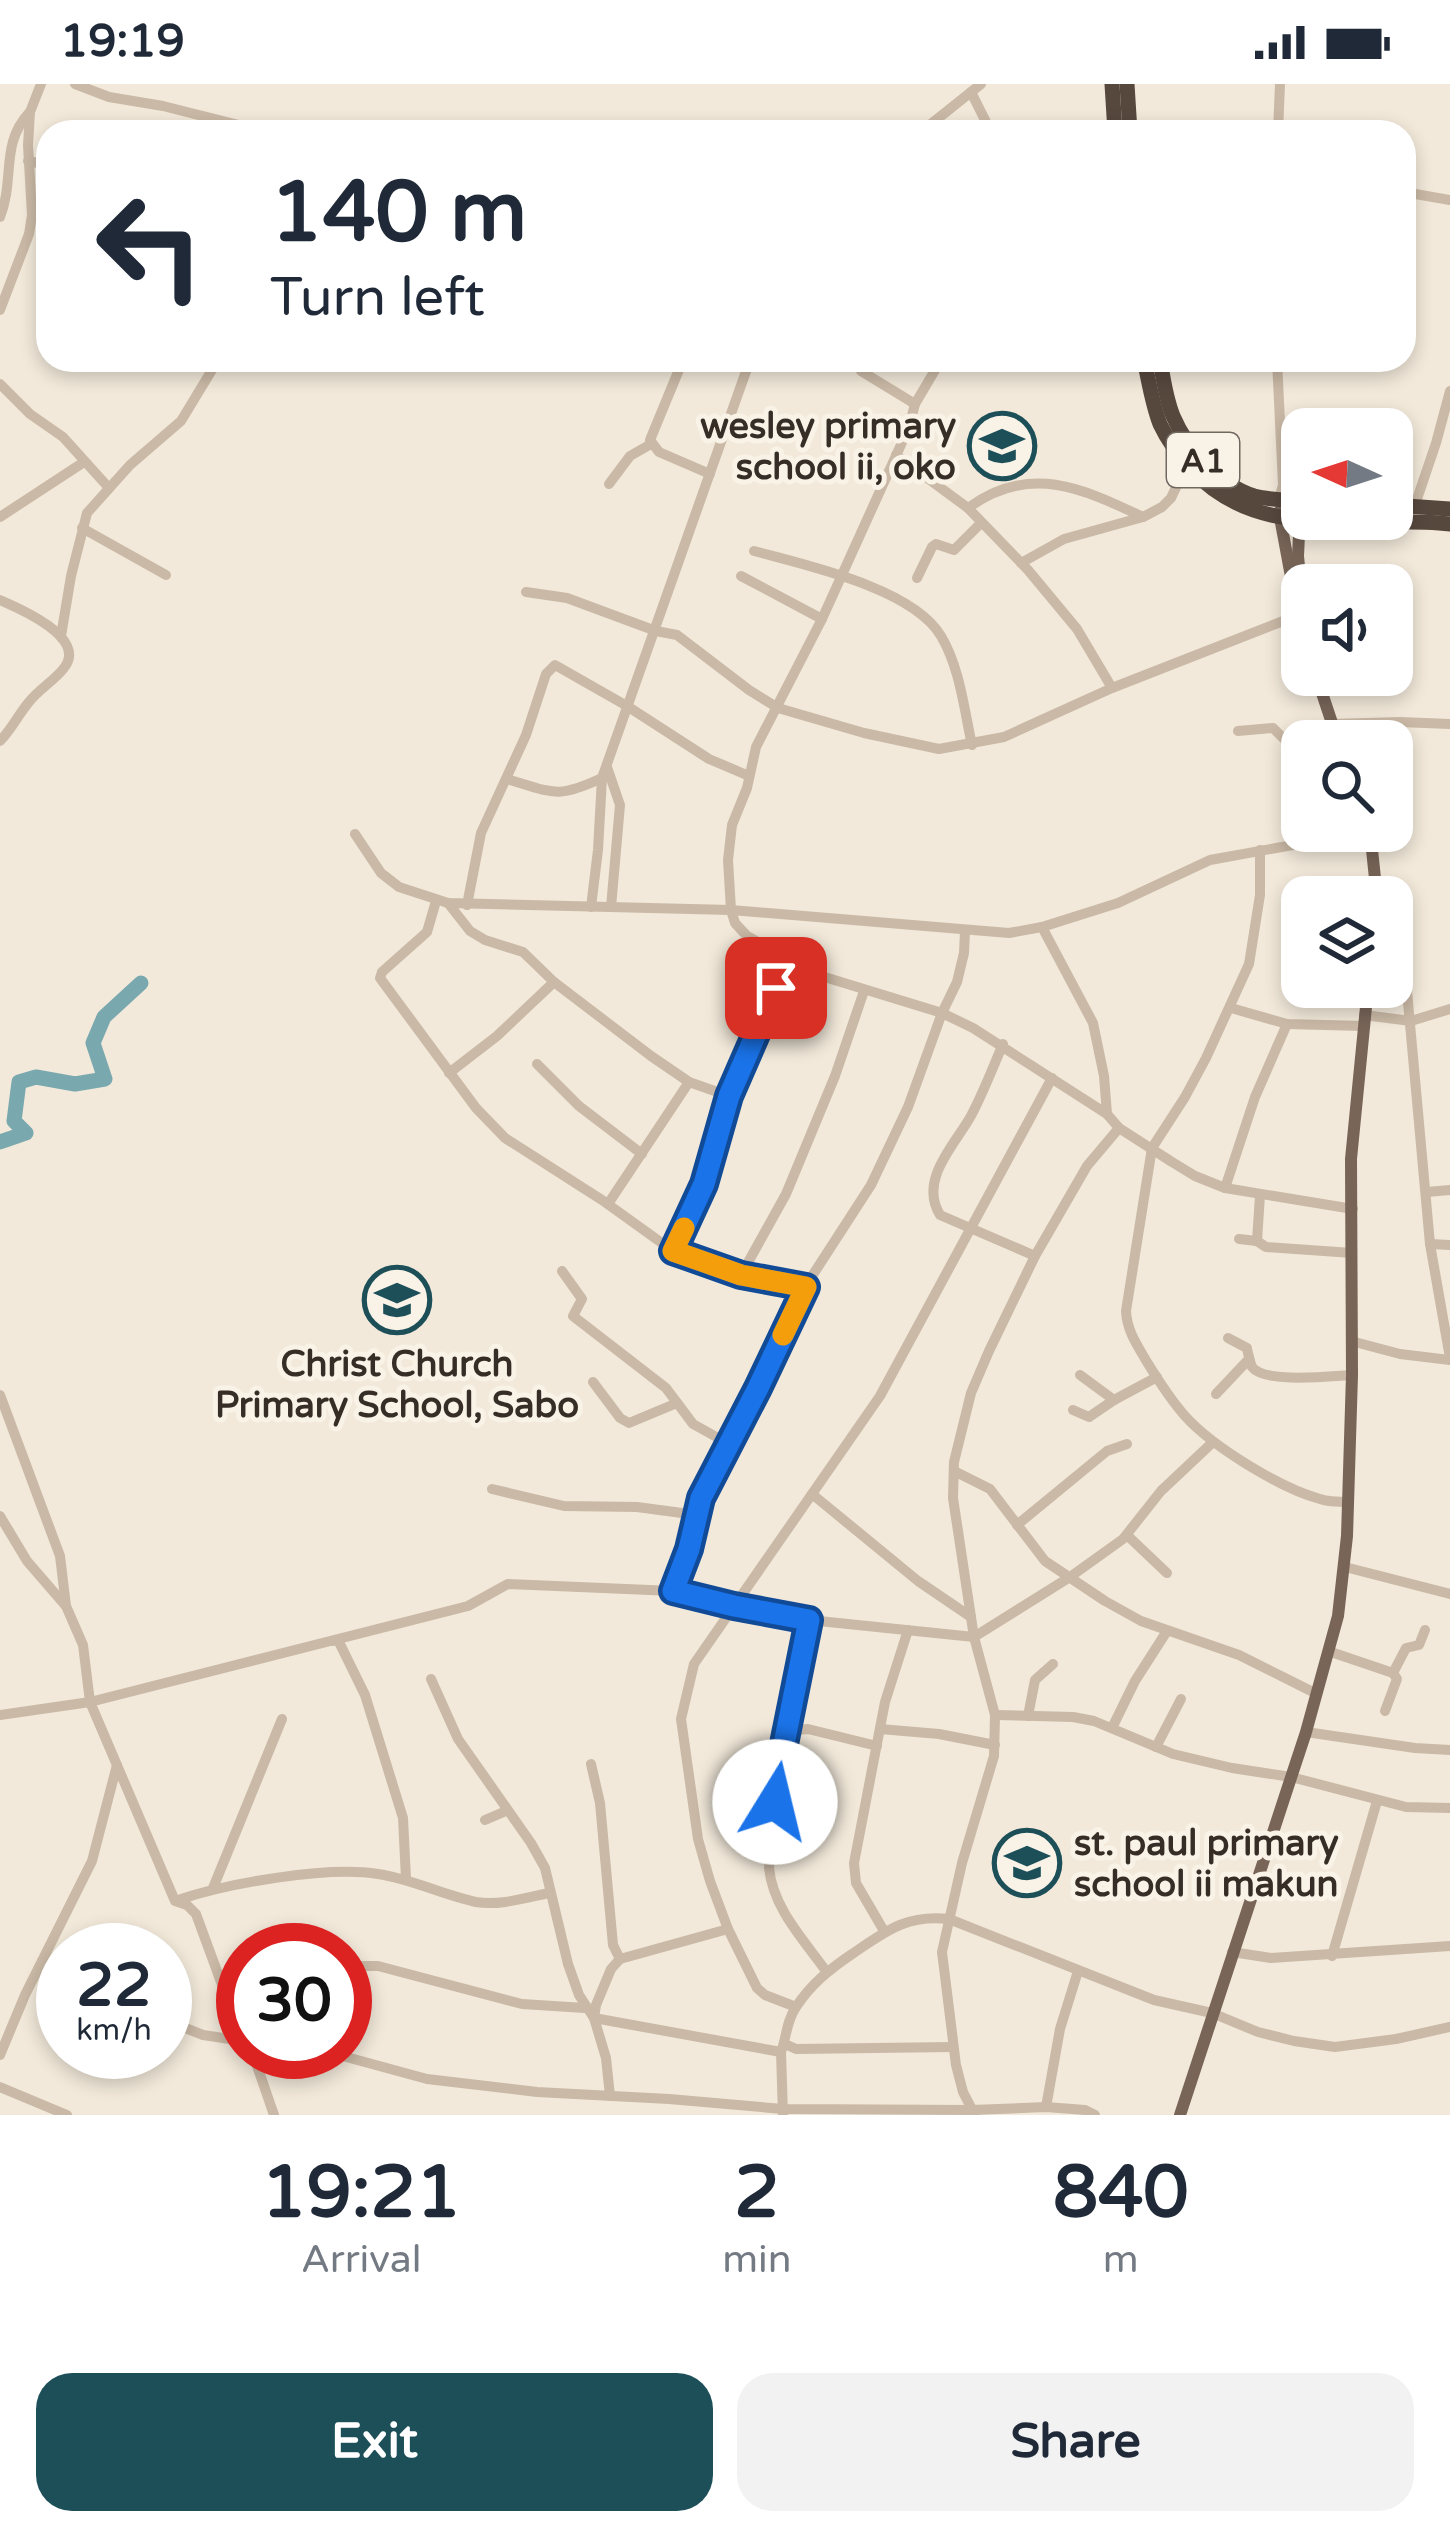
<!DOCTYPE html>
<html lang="en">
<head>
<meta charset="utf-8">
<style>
  body { margin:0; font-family:"Varela Round",sans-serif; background:#f2f2f3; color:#1f2937; height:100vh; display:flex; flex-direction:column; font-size:45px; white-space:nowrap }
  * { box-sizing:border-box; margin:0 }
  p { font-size:39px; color:#747a83 }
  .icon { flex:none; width:66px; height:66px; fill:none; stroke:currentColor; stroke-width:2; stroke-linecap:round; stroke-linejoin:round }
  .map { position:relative; height:2031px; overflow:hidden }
  .drawer { display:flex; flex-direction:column; background:#fff; flex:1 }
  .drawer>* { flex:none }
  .guide { position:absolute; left:36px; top:36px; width:1380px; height:252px; border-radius:36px; box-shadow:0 6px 18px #0003; background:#fff; color:#1f2937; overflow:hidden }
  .needle { width:78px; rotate:273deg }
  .controls { position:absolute; left:1281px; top:324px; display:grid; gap:24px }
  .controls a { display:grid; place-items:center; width:132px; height:132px; border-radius:24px; background:#fff; box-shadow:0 6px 18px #0003; font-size:60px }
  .speed { position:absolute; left:36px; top:1839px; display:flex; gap:24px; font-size:60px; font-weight:700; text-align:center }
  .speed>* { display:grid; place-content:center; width:156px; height:156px; border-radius:50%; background:#fff; box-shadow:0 6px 18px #0003; line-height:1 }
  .speed small { font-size:30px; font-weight:400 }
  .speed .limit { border:18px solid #d22; background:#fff; color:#111 }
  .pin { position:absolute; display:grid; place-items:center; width:102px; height:102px; color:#fff; margin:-51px; border-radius:24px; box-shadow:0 6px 18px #0006 }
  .me { position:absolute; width:132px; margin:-66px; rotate:9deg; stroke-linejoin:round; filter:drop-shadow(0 0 9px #0008) }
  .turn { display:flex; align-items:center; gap:42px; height:252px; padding:0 36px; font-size:54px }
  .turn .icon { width:156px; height:156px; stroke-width:2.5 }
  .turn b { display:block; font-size:84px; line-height:102px }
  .eta { display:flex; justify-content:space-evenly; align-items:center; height:204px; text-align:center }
  .eta b { font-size:72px; font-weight:700; line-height:84px }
  .button { display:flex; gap:24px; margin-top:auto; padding:24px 36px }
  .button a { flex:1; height:138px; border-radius:36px; background:#1c4f58; color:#fff; font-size:48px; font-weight:700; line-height:138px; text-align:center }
  .button a+a { background:#f2f2f3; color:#1f2937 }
  .status { display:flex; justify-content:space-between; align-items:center; height:84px; padding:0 60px; background:#fff; direction:ltr }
  .status svg { height:33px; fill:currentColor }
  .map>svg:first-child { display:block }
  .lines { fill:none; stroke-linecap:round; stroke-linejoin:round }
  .river { stroke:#79a8af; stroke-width:15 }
  .minor { stroke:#cab9a6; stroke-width:10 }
  .major { stroke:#786558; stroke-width:12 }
  .highway { stroke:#57483e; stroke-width:15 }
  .route-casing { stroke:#114b97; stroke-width:30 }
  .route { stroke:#1a73e8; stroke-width:21 }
  .slow { stroke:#f59e0b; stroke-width:21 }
  .labels { text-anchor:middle; stroke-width:10; stroke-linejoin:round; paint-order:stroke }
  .shield { fill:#f9f2e7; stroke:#706861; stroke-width:3 }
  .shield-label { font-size:33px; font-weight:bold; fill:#362d27 }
  .poi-label { font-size:36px; font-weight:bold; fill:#362d27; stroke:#f9f2e7; text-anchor:end }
</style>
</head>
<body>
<div class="status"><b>19:19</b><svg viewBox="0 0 49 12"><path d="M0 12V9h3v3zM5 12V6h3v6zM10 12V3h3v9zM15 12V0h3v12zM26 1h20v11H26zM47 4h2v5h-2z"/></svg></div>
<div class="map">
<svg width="1450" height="2031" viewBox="0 0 1450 2031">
  <rect width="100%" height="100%" fill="#f2e9da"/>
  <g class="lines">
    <polyline class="river" points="0,1058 26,1049 14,1037 19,998 36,993 75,1000 105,995 93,959 104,933 141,899"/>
    <g class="minor">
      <polyline points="75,0 109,13 163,22 266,48"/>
      <polyline points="971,8 991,48"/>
      <polyline points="921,48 981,0"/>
      <polyline points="1278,48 1280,0"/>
      <polyline points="28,77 48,81"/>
      <polyline points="1404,108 1450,116"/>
      <path d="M0,133C15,96 0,60 29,29"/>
      <polyline points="0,226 29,150 32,131 28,61 30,28 41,0"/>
      <polyline points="683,276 650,356 659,368 710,390"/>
      <polyline points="858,276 861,287 915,320"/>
      <polyline points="941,276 915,320 909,343 822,535 756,663 747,704 732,741 728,776 731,826 735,839 747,852 818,891 942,929 973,944 1107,1030 1119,1044 1172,1078 1195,1092 1225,1104 1353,1125"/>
      <polyline points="1277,276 1283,401 1279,415"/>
      <polyline points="0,300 30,330 63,353 109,404"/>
      <polyline points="896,371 968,424 1028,486 1077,545 1112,604"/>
      <polyline points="609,400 630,372 651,360"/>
      <polyline points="1415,421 1436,359 1450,307"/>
      <path d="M968,424C1029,379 1082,404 1143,433"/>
      <polyline points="0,433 84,378"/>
      <polyline points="82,444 166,491"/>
      <path d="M754,467C805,481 913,504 941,552C960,584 964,625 972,661"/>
      <polyline points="1021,479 1064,455 1143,433 1162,423 1171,414 1187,380"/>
      <polyline points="741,492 822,535"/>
      <polyline points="917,494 932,463 936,460 954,466 981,439"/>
      <polyline points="526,508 567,514 656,547 677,551 749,606 778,624 864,649 939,665 1004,653 1112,604 1296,532"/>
      <path d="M0,516C21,525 88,554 64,584C54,597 39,605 29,618C18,631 12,645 0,657"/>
      <polyline points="61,552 71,492 87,429 130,381 181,337 218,276"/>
      <polyline points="1332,640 1400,638 1450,640"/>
      <polyline points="1238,647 1273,644 1292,663 1302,662"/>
      <polyline points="1320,657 1336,653"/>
      <polyline points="607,683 620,721 611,823"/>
      <path d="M507,695C553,709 557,715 602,694"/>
      <polyline points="355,750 381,789 399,803 448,819 731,826 1009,849 1042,843 1118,819 1210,776 1370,747"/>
      <path d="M1260,766V811L1249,880L1206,974L1185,1013L1152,1064L1126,1227C1127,1247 1137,1261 1147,1278C1158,1296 1171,1316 1185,1332C1213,1363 1280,1404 1320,1415C1329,1418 1339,1418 1348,1418"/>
      <polyline points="1377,796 1391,802 1403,863 1430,1160 1450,1274"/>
      <polyline points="436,817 427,848 382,888 380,894 476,1024 505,1054 602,1116 673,1167 741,1191 805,1203"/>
      <polyline points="448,819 470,847 485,856 523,868 554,898 651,972 689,998 729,1012"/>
      <polyline points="467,821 481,749 526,651 546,590 555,581 627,622 709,675 749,692"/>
      <polyline points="591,823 598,766 602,694 750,276"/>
      <polyline points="1042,843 1093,939 1104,992 1107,1030"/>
      <polyline points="1231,924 1287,940 1363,942"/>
      <polyline points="1364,931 1411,937 1450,925"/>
      <path d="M1003,960C993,983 984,1007 972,1030C956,1060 918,1095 940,1131L1035,1172"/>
      <polyline points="537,980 579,1022 642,1070"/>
      <polyline points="449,989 497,952 554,898"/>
      <polyline points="1225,1104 1255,1013 1287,940"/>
      <polyline points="1427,1108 1450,1106"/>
      <polyline points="608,1120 689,998"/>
      <polyline points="1239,1155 1257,1157 1260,1111"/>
      <polyline points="1257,1157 1266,1163 1352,1169"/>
      <polyline points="1430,1160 1450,1161"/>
      <polyline points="673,1167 703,1100 729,1012 789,874"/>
      <polyline points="562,1187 582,1215 573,1232 666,1304 693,1340 729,1360"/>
      <polyline points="741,1191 786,1110 835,992 864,907"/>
      <path d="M1228,1254L1247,1264C1247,1266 1251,1281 1252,1283C1265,1300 1332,1292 1352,1291"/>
      <polyline points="1351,1257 1400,1270 1450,1276"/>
      <polyline points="1080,1291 1114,1316 1157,1293"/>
      <polyline points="593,1298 620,1334 629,1339 677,1319"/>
      <polyline points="1216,1310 1249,1275"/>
      <polyline points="0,1311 60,1472 66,1522 83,1561 90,1618"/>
      <polyline points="1073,1326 1089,1333 1114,1316"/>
      <polyline points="954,1387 990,1405 1045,1477 1105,1517 1141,1537 1239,1571 1317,1610"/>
      <polyline points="492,1405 564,1422 637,1423 697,1431"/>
      <polyline points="812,1410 918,1497 971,1533"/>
      <polyline points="0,1432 27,1477 65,1521"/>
      <polyline points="1017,1441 1107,1367 1127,1360"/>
      <polyline points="1127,1451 1167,1489"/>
      <polyline points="1345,1483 1450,1510"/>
      <polyline points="673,1507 689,1465 701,1414 758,1304 805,1203 871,1101 908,1023 942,929 957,898 964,869 965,847"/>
      <path d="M809,1536L780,1678L769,1784C773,1824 803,1855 826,1887"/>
      <polyline points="332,1557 338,1556 365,1611 403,1734 406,1795"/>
      <polyline points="1328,1567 1393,1589 1406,1564 1419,1561 1425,1546"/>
      <polyline points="431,1595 458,1655 531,1759 545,1784 568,1880 579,1911 594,1934 781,1968"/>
      <polyline points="92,1617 90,1618 175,1817 187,1821 196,1830 243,1958"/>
      <polyline points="1385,1627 1397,1595 1393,1589"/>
      <polyline points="0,1631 90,1618 468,1522 508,1500 673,1507 809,1536 974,1553 1070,1493 1123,1455 1161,1407 1213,1358"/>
      <polyline points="995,1631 1073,1633 1094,1637 1173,1670 1232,1684 1291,1693 1406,1723 1450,1724"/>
      <polyline points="1028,1632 1035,1596 1053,1580"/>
      <polyline points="1112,1644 1135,1597 1167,1547"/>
      <polyline points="880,1645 939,1650 995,1661"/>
      <polyline points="787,1647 808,1645 877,1662"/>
      <polyline points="1306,1648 1415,1664 1450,1666"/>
      <polyline points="1156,1663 1181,1615"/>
      <polyline points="591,1680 600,1719 613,1861 620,1875 611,1885 596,1921 594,1934 606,1974 610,2012"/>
      <polyline points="485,1736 506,1727"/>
      <polyline points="213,1804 282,1635"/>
      <path d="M178,1816C228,1799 327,1782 378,1790C412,1795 443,1811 476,1818C499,1822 525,1814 549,1809"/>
      <polyline points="884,1847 856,1799 854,1779 885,1618 908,1546"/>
      <polyline points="1232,1868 1271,1874 1450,1862"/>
      <polyline points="1332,1872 1377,1717"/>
      <polyline points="620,1875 728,1845"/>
      <polyline points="42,1877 63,1888"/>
      <polyline points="345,1882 378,1882 522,1920 585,1924"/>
      <polyline points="220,1891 243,1889"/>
      <polyline points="796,1923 765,1911 757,1904 728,1845 710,1797 698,1755 681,1635 694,1580 880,1312 1052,994"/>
      <polyline points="165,1936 203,1951 243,1957"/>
      <polyline points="785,1960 796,1965 952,1963"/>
      <polyline points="249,1968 256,1979 274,2031"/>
      <polyline points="328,1968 427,1995 537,2008 669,2015 783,2025 972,2026 1046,2023 1085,2026 1095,2031"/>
      <polyline points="0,1971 25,1911 92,1777 117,1681"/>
      <polyline points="0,2003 67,2031"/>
      <polyline points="1046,2023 1060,1945 1078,1887"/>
      <path d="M783,2031L781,1968C787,1952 786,1938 796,1923C811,1900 830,1885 852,1870C885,1848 906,1830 949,1835L1154,1916L1212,1929L1258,1948L1294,1957L1335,1963L1396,1955L1450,1943"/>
      <polyline points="975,2031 963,2008 956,1981 942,1868 962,1779 994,1672 995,1631 974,1553 953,1414 954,1378 971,1309 989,1267 1035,1172 1087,1082 1119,1044"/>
    </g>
    <g class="major">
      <polyline points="1279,428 1302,552"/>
      <polyline points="1300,429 1298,472 1302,512"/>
      <polyline points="1316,591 1338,657"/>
      <polyline points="1370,747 1377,813"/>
      <polyline points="1180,2031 1306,1648 1338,1532 1347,1452 1352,1291 1351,1075 1368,903"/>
    </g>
    <g class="highway">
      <polyline points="1112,0 1115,48"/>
      <polyline points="1127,0 1130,48"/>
      <path d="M1144,276C1149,297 1152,320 1160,340C1168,357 1179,372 1192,386C1260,460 1362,430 1450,440"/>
      <path d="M1160,276C1163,294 1166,315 1173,332C1187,365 1219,401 1254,412C1269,416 1286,416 1302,417"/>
      <polyline points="1392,421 1450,425"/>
    </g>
  </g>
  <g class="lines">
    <g class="route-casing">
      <polyline id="route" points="775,1718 783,1665 809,1536 734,1522 673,1507 689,1465 701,1414 758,1304 806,1203 741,1191 673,1167 704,1100 729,1012 776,904"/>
    </g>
    <use href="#route" class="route"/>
    <polyline class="slow" points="684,1144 673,1167 741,1191 806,1203 783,1251"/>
  </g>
  <defs>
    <g id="school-ring" transform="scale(3.45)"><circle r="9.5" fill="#f9f2e7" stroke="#1c4f58" stroke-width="1.5"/><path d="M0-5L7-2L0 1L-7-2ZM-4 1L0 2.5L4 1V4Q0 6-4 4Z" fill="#1c4f58"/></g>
  </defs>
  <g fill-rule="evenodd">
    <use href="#school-ring" x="1002" y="362"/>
    <use href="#school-ring" x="397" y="1216"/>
    <use href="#school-ring" x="1027" y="1779"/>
  </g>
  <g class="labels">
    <rect class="shield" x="1167" y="349" width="72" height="54" rx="9"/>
    <g class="shield-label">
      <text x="1203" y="388">A1</text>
    </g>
    <g class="poi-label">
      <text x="956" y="354">wesley primary<tspan x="956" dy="41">school ii, oko</tspan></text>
      <text x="397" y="1292" text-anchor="middle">Christ Church<tspan x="397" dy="41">Primary School, Sabo</tspan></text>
      <text x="1074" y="1771" text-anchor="start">st. paul primary<tspan x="1074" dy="41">school ii makun</tspan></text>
    </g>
  </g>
</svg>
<div class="controls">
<a><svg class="needle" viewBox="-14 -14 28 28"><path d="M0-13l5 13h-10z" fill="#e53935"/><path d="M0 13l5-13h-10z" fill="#747a83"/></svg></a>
<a><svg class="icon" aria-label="sound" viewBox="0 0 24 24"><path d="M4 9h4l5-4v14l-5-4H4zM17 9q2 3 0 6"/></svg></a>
<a><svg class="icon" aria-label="search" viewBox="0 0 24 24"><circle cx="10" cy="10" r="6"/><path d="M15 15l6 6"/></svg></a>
<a><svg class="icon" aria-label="layers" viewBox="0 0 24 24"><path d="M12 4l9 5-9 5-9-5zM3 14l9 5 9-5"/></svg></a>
</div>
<div class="speed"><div>22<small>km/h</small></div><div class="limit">30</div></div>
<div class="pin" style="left:776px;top:904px;background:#d93025"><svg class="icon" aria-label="arrive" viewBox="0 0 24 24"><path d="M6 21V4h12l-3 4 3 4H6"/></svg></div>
<svg class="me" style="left:775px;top:1718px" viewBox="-20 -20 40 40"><circle r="19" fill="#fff"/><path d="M0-13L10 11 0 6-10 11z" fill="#1a73e8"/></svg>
<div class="guide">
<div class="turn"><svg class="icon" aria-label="left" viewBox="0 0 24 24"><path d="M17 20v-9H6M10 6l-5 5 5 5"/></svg><div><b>140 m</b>Turn left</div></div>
</div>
</div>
<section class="drawer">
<div class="eta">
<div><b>19:21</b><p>Arrival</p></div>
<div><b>2</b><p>min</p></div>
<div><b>840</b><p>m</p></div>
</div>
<div class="button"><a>Exit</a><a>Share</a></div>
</section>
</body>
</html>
